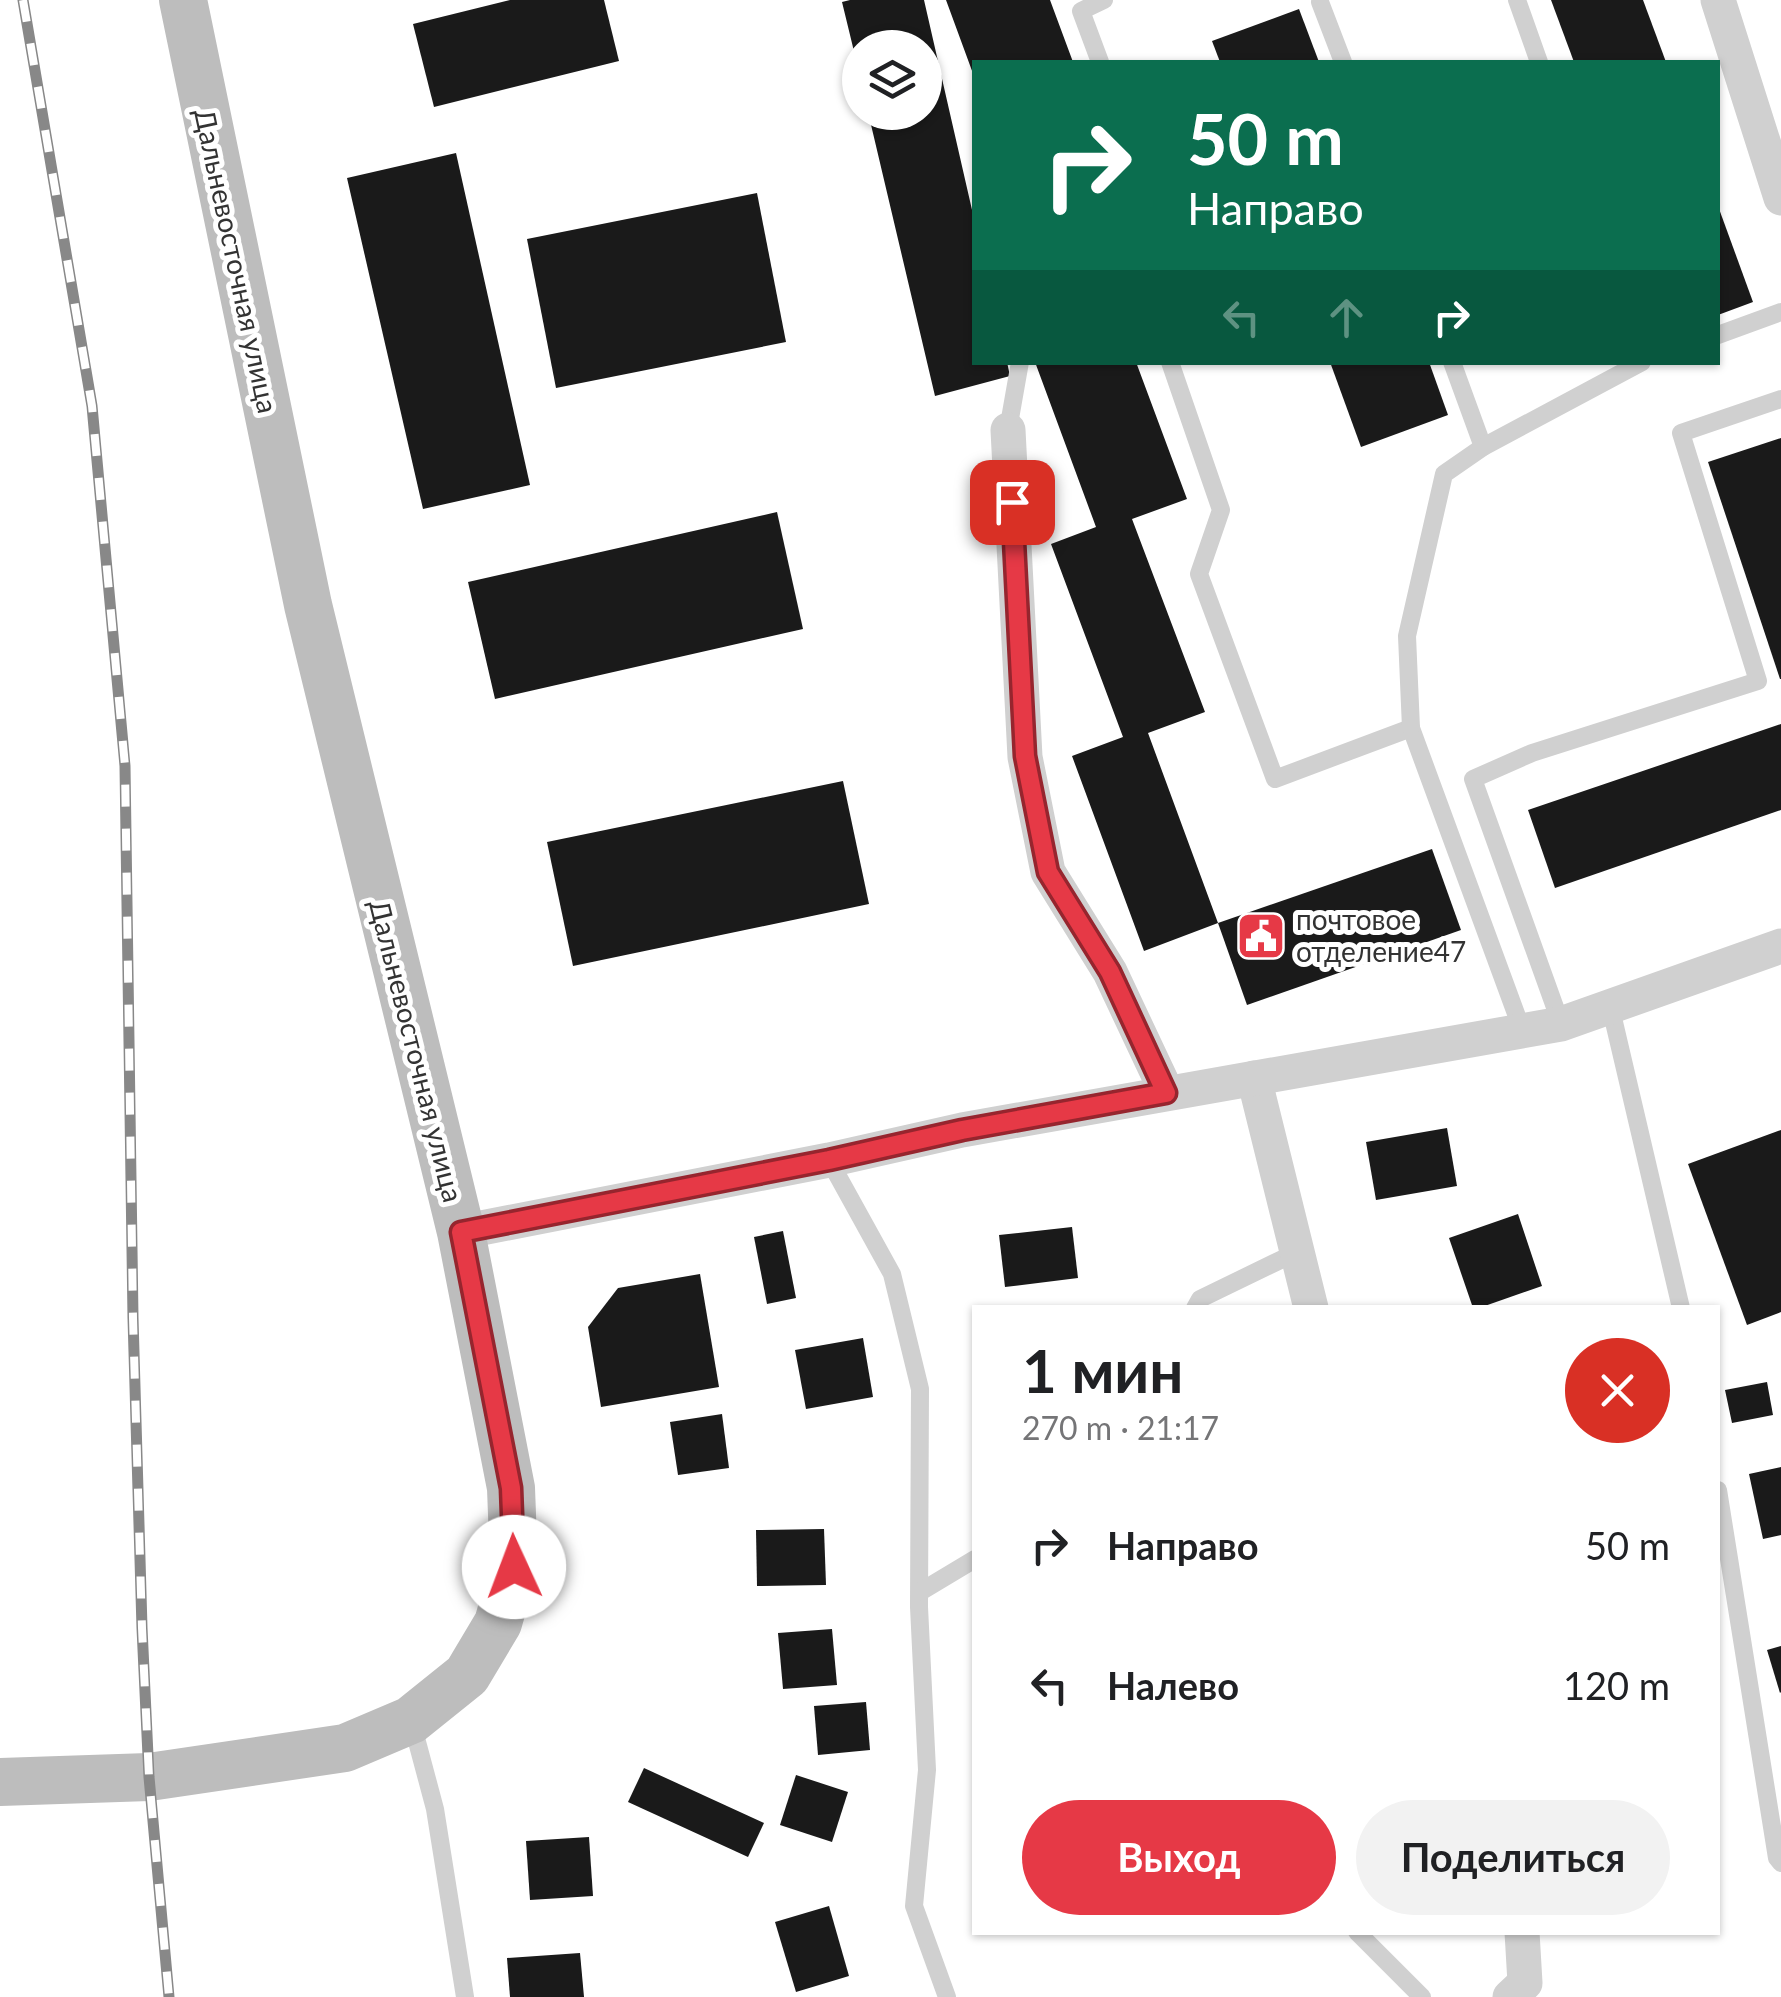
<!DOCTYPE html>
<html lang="ru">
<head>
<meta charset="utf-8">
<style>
  body { margin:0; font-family:Lato,sans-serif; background:#f2f2f2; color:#202124; height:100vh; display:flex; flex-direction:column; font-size:38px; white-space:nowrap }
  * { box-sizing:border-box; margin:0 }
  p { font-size:32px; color:#757577 }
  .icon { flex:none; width:55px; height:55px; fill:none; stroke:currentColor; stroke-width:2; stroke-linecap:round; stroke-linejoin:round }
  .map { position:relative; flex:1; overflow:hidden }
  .drawer { position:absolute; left:972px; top:1305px; width:748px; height:630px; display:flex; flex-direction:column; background:#fff; border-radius:0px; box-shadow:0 2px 8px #0004 }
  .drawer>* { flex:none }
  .top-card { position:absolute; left:972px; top:60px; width:748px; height:305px; border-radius:0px; box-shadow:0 2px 8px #0004; background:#0b6e4f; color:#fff; overflow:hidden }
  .tools { position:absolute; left:842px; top:30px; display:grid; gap:20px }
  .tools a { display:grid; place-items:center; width:100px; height:100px; border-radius:50%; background:#fff; box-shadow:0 2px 8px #0004; font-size:50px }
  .pin { position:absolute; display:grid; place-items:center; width:85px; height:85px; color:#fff; margin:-42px; border-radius:20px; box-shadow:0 5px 15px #0006 }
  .me { position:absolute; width:110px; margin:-55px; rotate:358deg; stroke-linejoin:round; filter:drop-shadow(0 0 8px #0008) }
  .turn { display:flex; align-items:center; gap:35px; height:210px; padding:0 50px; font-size:45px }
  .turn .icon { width:130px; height:130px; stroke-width:2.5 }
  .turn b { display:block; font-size:70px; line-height:85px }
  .lanes { display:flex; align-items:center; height:95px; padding:0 50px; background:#0003; justify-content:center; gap:50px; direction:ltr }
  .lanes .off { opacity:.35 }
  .round { display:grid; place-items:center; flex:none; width:105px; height:105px; border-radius:52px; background:#f2f2f2 }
  .overview { display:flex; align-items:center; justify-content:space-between; height:170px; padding:0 50px }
  h1 { font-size:60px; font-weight:700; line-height:75px }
  .button { display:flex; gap:20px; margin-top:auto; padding:20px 50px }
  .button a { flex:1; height:115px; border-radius:60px; background:#e63946; color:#fff; font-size:40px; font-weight:700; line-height:115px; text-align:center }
  .button a+a { background:#f2f2f2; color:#202124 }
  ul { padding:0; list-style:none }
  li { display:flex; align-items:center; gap:30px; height:140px; padding:0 50px }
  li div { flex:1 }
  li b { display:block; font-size:38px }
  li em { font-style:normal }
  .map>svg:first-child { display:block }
  .building { fill:#1a1a1a }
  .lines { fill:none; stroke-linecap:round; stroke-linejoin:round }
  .lane { stroke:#d0d0d0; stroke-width:18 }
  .street { stroke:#d0d0d0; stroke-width:35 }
  .secondary { stroke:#bdbdbd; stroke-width:48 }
  .rail-casing { stroke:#888; stroke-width:11 }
  .rail { stroke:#fff; stroke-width:8; stroke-dasharray:22; stroke-linecap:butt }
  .route-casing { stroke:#96252e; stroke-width:25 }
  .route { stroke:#e63946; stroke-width:18 }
  .labels { text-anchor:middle; stroke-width:10; stroke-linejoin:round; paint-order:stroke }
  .street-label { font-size:28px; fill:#333; stroke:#fff }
  .poi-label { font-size:28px; fill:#333; stroke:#fff; text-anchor:start }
</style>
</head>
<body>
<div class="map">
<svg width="1781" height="1997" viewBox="0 0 1781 1997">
  <rect width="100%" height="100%" fill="#fff"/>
  <g class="building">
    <polygon points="510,0 604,0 619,61 434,107 413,24"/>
    <polygon points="850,0 924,0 975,223 975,362 1007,362 1010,376 935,396 868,112 925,112 925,48 860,48 859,72 842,2"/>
    <polygon points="946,0 1050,0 1073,62 975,62 975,79"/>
    <polygon points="1551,0 1643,0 1666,62 1574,62"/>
    <polygon points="1299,9 1319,62 1220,62 1212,41"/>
    <polygon points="456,153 530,485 423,509 347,178"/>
    <polygon points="757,193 786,342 556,388 527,239"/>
    <polygon points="1718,206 1753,302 1718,315"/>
    <polygon points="1035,362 1136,362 1187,499 1132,519 1205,712 1148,733 1218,923 1144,951 1072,756 1123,737 1051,544 1096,527"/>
    <polygon points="1330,362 1429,362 1448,415 1361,447"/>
    <polygon points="1781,438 1781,679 1780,679 1708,462"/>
    <polygon points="777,512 803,629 495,699 468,582"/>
    <polygon points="1781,724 1781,810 1555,888 1528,810"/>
    <polygon points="843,781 869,904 573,966 547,842"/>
    <polygon points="1432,849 1461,930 1247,1005 1218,923"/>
    <polygon points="1447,1128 1457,1186 1376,1200 1366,1142"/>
    <polygon points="1781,1130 1781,1312 1747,1325 1688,1164"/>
    <polygon points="1518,1214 1542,1286 1479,1308 1473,1308 1449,1238"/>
    <polygon points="1072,1227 1078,1278 1005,1287 999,1235"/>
    <polygon points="783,1231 796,1298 767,1304 754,1237"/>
    <polygon points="700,1274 719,1387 601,1407 588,1327 618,1288"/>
    <polygon points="863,1338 873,1397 806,1409 795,1350"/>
    <polygon points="1767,1382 1773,1415 1732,1423 1725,1390"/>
    <polygon points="722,1414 729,1468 678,1475 670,1422"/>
    <polygon points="1781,1467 1781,1535 1763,1539 1749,1474"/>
    <polygon points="824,1529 826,1585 757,1586 756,1530"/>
    <polygon points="832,1629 837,1685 783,1689 778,1633"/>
    <polygon points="1781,1646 1781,1692 1780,1693 1767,1650"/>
    <polygon points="866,1702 870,1750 818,1755 814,1706"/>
    <polygon points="644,1768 764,1823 748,1857 628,1802"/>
    <polygon points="796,1775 848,1792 832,1842 780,1825"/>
    <polygon points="589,1837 593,1896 530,1900 526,1841"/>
    <polygon points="829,1906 849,1976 796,1992 775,1922"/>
    <polygon points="580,1953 584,1997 510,1997 507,1958"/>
  </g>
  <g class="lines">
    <g class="lane">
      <polyline points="1517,0 1539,62"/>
      <polyline points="1320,2 1343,62"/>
      <polyline points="1100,62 1081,11 1104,0"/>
      <polyline points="1718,335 1781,312"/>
      <polyline points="1170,362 1221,510 1199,574 1275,779 1411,728 1522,1030"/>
      <polyline points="1452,362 1483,447"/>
      <polyline points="1008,430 1020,362"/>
      <polyline points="1411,728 1407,636 1444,474 1483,447 1642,362"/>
      <polyline points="1610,1005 1681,1308"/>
      <polyline points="1561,1024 1473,779 1532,753 1758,681 1681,433 1781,399"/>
      <polyline points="829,1160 892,1274 920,1389 919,1607 927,1770 914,1906 947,1997"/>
      <polyline points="1195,1308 1200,1299 1297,1252"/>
      <polyline points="1718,1490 1777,1858 1781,1863"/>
      <polyline points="920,1592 975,1559"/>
      <polyline points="412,1723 435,1809 465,1997"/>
      <polyline points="1357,1932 1422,1997"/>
    </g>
    <g class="street">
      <polyline points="1718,0 1781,198"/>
      <polyline points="1008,430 1025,757 1048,872 1110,972 1167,1093"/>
      <polyline points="1254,1078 1311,1308"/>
      <polyline points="461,1232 829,1160 962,1130 1561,1024 1781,946"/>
      <polyline points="1510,1997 1525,1983 1522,1932"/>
    </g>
    <polyline class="secondary" points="0,1782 149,1777 345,1748 411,1720 467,1675 498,1623 514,1567 511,1488 461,1232 308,605 183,0"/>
    <g class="rail-casing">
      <polyline id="rail" points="23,0 92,406 125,766 133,1318 142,1628 149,1777 169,1997"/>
    </g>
    <use href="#rail" class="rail"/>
  </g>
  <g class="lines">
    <g class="route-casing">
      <polyline id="route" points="514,1567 511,1488 461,1232 829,1160 962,1130 1166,1093 1110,972 1048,872 1025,756 1012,502"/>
    </g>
    <use href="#route" class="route"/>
  </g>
  <defs>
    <g id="civic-square" transform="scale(2.5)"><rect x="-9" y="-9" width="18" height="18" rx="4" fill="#e63946" stroke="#fff"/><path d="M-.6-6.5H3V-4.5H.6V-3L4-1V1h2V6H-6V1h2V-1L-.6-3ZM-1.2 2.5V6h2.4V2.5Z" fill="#fff"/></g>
  </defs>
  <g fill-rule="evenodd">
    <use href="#civic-square" x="1261" y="936"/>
  </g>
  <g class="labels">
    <g class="street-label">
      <text transform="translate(236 261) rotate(78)" y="10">Дальневосточная улица</text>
      <text transform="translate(416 1051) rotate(76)" y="10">Дальневосточная улица</text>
    </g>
    <g class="poi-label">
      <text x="1296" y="930">почтовое<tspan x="1296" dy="32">отделение47</tspan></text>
    </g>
  </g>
</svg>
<div class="tools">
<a><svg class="icon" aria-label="layers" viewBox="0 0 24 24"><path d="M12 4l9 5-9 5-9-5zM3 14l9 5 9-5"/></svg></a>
</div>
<div class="pin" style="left:1012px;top:502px;background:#d93025"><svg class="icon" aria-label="arrive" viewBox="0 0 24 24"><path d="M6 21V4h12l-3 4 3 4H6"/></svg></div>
<svg class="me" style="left:514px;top:1567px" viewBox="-20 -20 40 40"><circle r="19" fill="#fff"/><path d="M0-13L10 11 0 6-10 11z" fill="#e63946"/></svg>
<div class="top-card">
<div class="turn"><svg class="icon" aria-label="right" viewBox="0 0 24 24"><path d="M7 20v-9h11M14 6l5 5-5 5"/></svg><div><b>50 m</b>Направо</div></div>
<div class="lanes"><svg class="icon off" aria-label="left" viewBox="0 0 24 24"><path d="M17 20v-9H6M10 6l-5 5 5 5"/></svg><svg class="icon off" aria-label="ahead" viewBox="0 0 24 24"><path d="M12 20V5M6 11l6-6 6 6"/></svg><svg class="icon" aria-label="right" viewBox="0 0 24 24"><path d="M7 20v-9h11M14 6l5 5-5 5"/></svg></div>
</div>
<section class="drawer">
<div class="overview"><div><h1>1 мин</h1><p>270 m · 21:17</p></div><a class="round" style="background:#d93025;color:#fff"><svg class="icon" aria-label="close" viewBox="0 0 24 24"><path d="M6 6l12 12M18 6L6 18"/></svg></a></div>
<ul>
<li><svg class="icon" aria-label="right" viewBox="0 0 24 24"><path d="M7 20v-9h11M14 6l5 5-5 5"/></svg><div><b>Направо</b></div><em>50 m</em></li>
<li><svg class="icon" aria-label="left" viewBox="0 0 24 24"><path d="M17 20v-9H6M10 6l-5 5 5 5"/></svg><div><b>Налево</b></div><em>120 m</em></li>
</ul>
<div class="button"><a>Выход</a><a>Поделиться</a></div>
</section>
</div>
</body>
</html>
